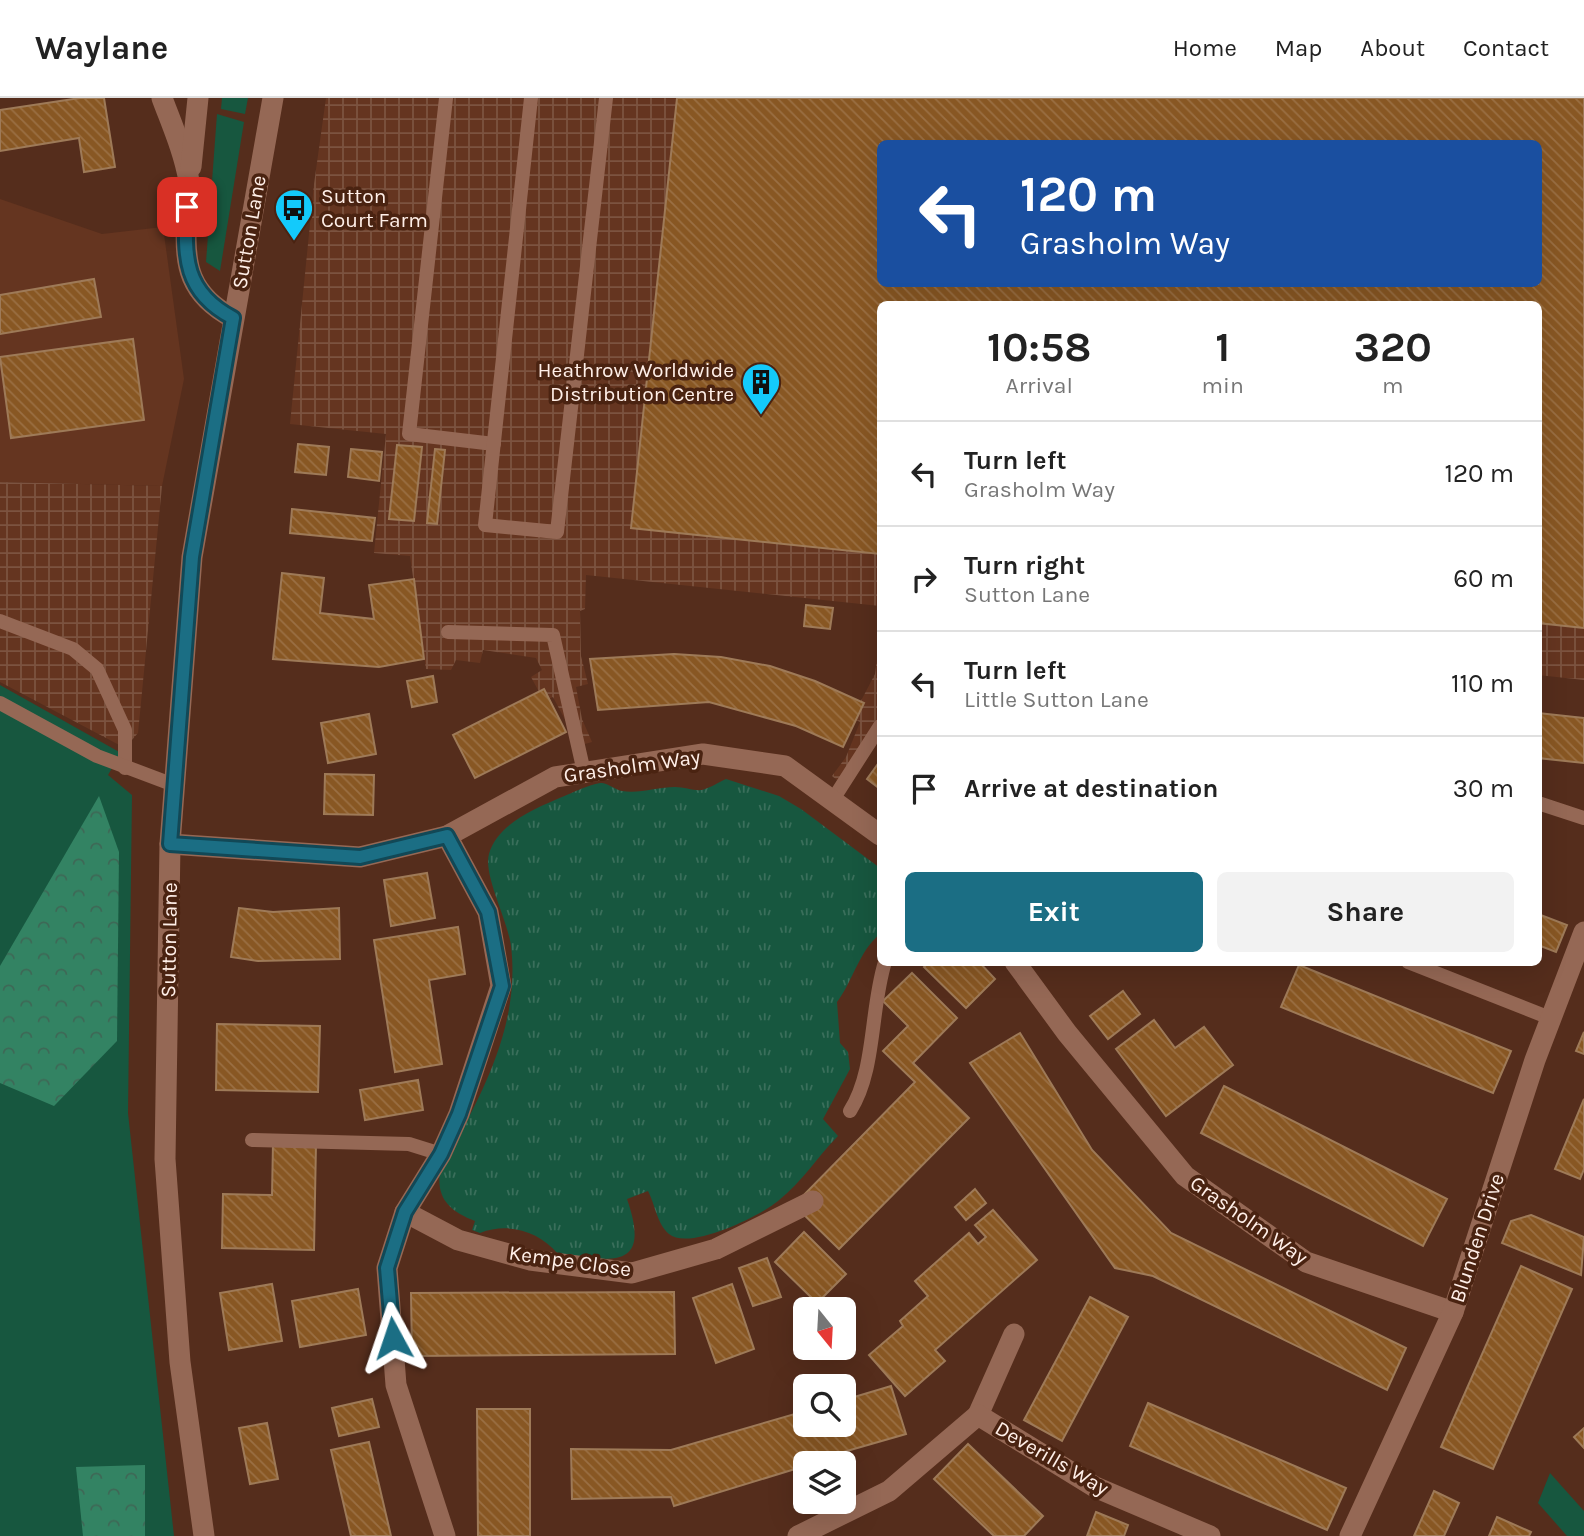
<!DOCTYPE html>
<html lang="en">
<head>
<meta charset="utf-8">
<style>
  body { margin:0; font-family:Karla,sans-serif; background:#f2f2f2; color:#222; height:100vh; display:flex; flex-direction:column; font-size:26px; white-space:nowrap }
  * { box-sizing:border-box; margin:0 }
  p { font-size:23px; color:#767676 }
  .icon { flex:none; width:38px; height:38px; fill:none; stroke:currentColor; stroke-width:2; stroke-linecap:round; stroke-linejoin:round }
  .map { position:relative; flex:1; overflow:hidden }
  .panel { position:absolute; left:877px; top:203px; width:665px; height:665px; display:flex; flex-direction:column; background:#fff; border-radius:10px; box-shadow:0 7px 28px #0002 }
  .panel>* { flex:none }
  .hud { position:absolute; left:877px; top:42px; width:665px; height:147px; border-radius:10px; box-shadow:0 7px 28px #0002; background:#1a4fa0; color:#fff; overflow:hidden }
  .needle { width:46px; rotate:162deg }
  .buttons { position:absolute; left:793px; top:1199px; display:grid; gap:14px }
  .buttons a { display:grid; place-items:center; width:63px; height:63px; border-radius:10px; background:#fff; box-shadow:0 7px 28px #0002; font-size:35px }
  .pin { position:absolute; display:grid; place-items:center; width:60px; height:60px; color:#fff; margin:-30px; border-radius:14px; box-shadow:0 4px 10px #0006 }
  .me { position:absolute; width:77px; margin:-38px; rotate:355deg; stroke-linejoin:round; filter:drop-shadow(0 0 5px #0008) }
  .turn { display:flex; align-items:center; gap:24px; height:147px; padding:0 28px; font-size:32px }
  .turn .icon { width:91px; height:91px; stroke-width:2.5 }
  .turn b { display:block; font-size:49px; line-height:60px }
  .eta { display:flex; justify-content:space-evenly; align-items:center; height:119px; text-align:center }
  .eta b { font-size:42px; font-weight:700; line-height:49px }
  .primary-button { display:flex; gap:14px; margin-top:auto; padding:14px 28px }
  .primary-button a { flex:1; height:80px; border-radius:10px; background:#1b6e84; color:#fff; font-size:28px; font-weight:700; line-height:80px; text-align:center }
  .primary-button a+a { background:#f2f2f2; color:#222 }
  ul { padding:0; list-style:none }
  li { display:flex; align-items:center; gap:21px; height:105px; padding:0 28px; border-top:2px solid #e0e0e0 }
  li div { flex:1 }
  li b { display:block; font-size:26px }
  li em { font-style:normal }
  header { display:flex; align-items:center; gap:42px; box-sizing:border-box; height:98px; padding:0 35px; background:#fff; border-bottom:2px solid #e0e0e0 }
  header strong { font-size:33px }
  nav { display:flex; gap:38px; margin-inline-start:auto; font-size:24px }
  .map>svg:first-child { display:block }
  .built { fill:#653520 }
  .industrial { fill:url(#industrial-grid); fill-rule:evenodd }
  .green { fill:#17573f }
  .forest { fill:url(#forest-crowns) }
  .park { fill:url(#park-tufts) }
  .building { fill:url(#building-back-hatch); stroke:#9e7a58; stroke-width:2; fill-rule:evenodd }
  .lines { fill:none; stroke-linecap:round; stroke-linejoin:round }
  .lane { stroke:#956855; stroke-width:14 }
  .street { stroke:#956855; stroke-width:21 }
  .secondary { stroke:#956855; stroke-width:21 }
  .route-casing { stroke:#124856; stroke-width:18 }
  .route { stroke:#1b6e84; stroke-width:12 }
  .labels { text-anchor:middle; stroke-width:7; stroke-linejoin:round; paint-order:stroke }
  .poi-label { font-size:21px; fill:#ffefe8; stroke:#4a2311; text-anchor:start }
  .street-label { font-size:21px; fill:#ffefe8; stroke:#4a2311 }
</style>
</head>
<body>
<header>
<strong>Waylane</strong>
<nav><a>Home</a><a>Map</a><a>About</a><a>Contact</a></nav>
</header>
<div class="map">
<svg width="1584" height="1438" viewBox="0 0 1584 1438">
  <defs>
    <pattern id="industrial-grid" width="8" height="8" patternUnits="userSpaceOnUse" patternTransform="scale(1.75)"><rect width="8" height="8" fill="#653520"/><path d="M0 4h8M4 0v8" fill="none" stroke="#7c5340"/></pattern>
    <pattern id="forest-crowns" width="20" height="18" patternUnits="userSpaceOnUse" patternTransform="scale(1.75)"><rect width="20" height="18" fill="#338363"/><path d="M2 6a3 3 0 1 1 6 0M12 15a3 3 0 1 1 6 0" fill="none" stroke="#3e6856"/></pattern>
    <pattern id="park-tufts" width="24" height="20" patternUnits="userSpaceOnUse" patternTransform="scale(1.75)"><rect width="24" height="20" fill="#17573f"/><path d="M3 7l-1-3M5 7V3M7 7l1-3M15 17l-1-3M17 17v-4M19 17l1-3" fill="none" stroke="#3a6f5b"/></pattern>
    <pattern id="building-back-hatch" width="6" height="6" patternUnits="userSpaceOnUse" patternTransform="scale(1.75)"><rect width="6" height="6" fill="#885723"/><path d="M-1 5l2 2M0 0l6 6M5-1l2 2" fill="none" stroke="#9a6f43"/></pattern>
  </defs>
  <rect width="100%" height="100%" fill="#552d1c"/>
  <polygon class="built" points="0,101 102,136 163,129 184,281 162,388 0,384"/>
  <g class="industrial">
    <path d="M326,0H1584V582L1538,577V206H880V508L586,477L585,511L580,513L581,558L588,586L576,589L582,621L592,644L574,649L570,631L553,599L544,603L531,579L542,572L536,560L483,552L480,565L456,562L451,572L426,571L410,458L374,455L386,336L290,326L314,86ZM880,46H1538V186H880Z"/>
    <polygon points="0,384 162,388 138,635 125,650 0,584"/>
    <polygon points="880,539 880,648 877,646 845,689 832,678 846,659 860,624 852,620 875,576"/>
  </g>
  <g class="green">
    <polygon points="222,0 248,0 245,16 221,11"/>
    <polygon points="217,16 244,24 220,173 206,164"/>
    <polygon points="0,587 121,655 108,677 132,697 128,1015 174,1438 0,1438"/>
    <polygon points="1550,1375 1584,1413 1584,1438 1567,1438 1538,1405"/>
  </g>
  <g class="forest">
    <polygon points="99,698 119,754 117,943 54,1008 0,985 0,868"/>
    <polygon points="145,1367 145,1438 83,1438 76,1369"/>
  </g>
  <path class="park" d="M726,681L779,698L801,711L880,770V836C859,853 853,883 837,904L840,945L848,954L850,971L823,1021L838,1038C816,1060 804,1082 778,1103C760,1118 689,1153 669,1136C657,1126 655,1106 648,1093L627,1101C652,1173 612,1163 558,1156C539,1133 508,1124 480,1135L472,1132L475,1123C450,1113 436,1101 440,1073C478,1003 521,931 511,848C508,823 483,777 489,756C497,726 536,710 562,699C572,695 592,685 602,685C609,686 616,692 622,693C639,696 658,689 675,689C684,689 694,693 702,692C710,690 719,684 726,681Z"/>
  <g class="building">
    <polygon points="80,0 104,0 115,69 84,74 79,40 0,53 0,12"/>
    <path d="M677,0H1584V530L1538,525V206H880V456L631,430ZM880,46H1538V186H880Z"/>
    <polygon points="94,181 101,219 0,236 0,197"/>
    <polygon points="133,241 144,322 11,340 0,259"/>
    <polygon points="298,346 329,349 326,377 295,374"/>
    <polygon points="397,347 422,349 414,423 389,421"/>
    <polygon points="351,351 382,354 379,383 348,379"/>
    <polygon points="435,351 445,352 437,426 427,425"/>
    <polygon points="292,411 375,420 372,443 290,435"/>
    <polygon points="282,475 324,480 320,515 374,521 369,487 414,481 424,561 379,569 273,561"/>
    <polygon points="806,507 833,510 830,531 804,528"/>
    <polygon points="674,556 721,559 770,568 815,583 864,605 843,649 796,628 709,604 598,612 590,561"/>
    <polygon points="433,578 437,604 412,609 407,583"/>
    <polygon points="544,591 566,634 475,680 453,637"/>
    <polygon points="1538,615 1584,620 1584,665 1538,660"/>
    <polygon points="369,616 376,656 328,665 321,625"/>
    <polygon points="880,663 880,691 867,681"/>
    <polygon points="325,676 374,677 373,717 324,716"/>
    <polygon points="427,775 435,820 391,828 384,782"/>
    <polygon points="239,810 273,814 339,810 340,861 258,863 231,859"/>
    <polygon points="1538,816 1567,827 1556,854 1538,847"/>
    <polygon points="458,829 465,876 429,882 442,966 395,974 374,842"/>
    <polygon points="929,864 979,864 995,881 966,910 924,869"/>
    <polygon points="1299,867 1511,953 1493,995 1281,909"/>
    <polygon points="912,875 957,920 913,965 969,1020 839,1151 794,1107 915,984 883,953 908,928 883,903"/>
    <polygon points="1123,893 1140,916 1108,941 1090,918"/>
    <polygon points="1154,922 1175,950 1204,929 1233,967 1166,1018 1116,951"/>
    <polygon points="217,926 320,928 318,994 216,992"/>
    <polygon points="1584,934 1584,956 1576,953"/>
    <polygon points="1020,935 1092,1052 1171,1135 1406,1250 1387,1292 1153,1178 1115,1170 970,965"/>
    <polygon points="418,982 423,1012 365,1022 360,992"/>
    <polygon points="1224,988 1447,1101 1423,1148 1201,1035"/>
    <polygon points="1584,1001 1584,1071 1580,1081 1555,1071"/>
    <polygon points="273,1045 316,1046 314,1152 222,1150 223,1096 272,1097"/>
    <polygon points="975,1091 986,1105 966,1122 955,1109"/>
    <polygon points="993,1112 1037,1162 935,1252 945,1263 905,1298 869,1257 903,1228 900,1223 928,1198 915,1183 969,1135 978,1146 986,1139 975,1127"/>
    <polygon points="1531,1117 1584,1139 1581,1177 1502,1145 1511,1123"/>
    <polygon points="804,1134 846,1176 817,1205 775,1164"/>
    <polygon points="767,1160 781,1199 753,1208 739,1170"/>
    <polygon points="1521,1168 1572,1191 1493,1371 1441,1349"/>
    <polygon points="272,1186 282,1243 229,1252 220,1195"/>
    <polygon points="732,1186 754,1251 716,1265 693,1200"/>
    <polygon points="358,1191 366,1237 300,1249 292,1203"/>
    <polygon points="674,1194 675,1256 412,1258 411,1195"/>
    <polygon points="1090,1199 1128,1219 1062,1343 1024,1322"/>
    <polygon points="891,1288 906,1336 805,1365 805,1368 674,1408 671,1399 572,1401 571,1351 671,1352 805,1313 805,1326 844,1326 844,1302"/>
    <polygon points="372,1301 379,1329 339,1338 332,1310"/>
    <polygon points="1148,1305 1346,1390 1327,1432 1130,1348"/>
    <polygon points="477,1311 530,1311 530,1438 478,1438"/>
    <polygon points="267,1325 278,1381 250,1386 239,1330"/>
    <polygon points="1584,1330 1584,1350 1574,1339"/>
    <polygon points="369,1344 391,1438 351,1438 331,1352"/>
    <polygon points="968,1346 1043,1418 1024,1438 994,1438 934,1381"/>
    <polygon points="1434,1393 1459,1405 1444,1438 1414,1438"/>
    <polygon points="1096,1414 1128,1427 1124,1438 1087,1438"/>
    <polygon points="1497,1419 1531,1434 1529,1438 1489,1438"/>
  </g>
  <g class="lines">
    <g class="lane">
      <polyline points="446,0 409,336 494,346"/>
      <polyline points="531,0 485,427 557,434 606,0"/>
      <polyline points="0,523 73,551 97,571 125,632 125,670"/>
      <polyline points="448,534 553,537 584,674"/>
      <polyline points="0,605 97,658 174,687"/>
      <polyline points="832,703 880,628"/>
      <polyline points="1538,705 1584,720"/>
      <polyline points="1408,864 1550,920"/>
      <path d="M850,1013C876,972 870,912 885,864"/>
      <polyline points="252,1042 409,1046 441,1056"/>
    </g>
    <g class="street">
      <path d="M162,0C172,27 184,54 189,83C191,95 187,109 187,121C183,168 190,197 233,220"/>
      <polyline points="191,69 198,0"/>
      <polyline points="170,746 360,759 447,738 555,679 703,656 785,668 880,737"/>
      <polyline points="1015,864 1067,935 1185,1078 1306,1164 1453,1214"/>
      <polyline points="405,1114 458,1142 530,1162 632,1175 716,1151 813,1103"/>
      <polyline points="978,1317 1014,1236"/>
      <polyline points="445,1438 396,1287 387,1170 405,1114 441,1056 459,1016 501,888 488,814 447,738"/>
      <polyline points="798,1438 889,1393 978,1317 1095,1389 1210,1438"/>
      <polyline points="1350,1438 1453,1214 1535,962 1584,834"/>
    </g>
    <polyline class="secondary" points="204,1438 180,1264 165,1061 170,746 192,459 273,0"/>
  </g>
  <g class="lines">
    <g class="route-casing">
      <path id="route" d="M187,109C184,160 184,194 233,220L192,459L170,746L360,759L447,738L488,814L502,888L459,1016L441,1056L405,1114L387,1170L393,1240"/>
    </g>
    <use href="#route" class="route"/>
  </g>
  <defs>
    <g id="bus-pin" transform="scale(2.0125)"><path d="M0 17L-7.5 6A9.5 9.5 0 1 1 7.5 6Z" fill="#13cafb" stroke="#4a2311"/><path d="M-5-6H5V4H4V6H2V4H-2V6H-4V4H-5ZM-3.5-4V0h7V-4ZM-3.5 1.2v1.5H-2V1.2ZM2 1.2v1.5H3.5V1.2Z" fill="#111"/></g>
    <g id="building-pin" transform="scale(2.0125)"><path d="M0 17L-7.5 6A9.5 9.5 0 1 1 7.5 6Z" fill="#13cafb" stroke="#4a2311"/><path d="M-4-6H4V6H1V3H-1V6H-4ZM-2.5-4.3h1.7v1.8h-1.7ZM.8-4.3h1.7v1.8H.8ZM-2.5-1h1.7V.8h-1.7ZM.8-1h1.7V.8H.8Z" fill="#111"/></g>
  </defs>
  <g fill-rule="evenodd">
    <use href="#bus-pin" x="294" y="110"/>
    <use href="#building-pin" x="761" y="284"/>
  </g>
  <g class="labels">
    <g class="poi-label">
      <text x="321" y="105">Sutton<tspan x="321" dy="24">Court Farm</tspan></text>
      <text x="734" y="279" text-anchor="end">Heathrow Worldwide<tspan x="734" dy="24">Distribution Centre</tspan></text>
    </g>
    <g class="street-label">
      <text transform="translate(249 134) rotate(-80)" y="7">Sutton Lane</text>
      <text transform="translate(632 668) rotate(-8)" y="7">Grasholm Way</text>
      <text transform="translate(169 842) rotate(-89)" y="7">Sutton Lane</text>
      <text transform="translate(1249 1122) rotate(35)" y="7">Grasholm Way</text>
      <text transform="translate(1477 1140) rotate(-72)" y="7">Blunden Drive</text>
      <text transform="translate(570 1163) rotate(8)" y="7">Kempe Close</text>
      <text transform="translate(1052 1360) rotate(30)" y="7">Deverills Way</text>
    </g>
  </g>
</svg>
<div class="buttons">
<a><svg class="needle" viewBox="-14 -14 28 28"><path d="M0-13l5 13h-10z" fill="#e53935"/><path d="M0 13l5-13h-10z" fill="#767676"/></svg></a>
<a><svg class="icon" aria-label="search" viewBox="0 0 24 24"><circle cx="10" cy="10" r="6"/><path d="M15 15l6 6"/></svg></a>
<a><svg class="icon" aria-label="layers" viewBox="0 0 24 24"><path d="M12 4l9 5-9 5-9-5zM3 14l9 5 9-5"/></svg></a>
</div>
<div class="pin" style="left:187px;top:109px;background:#d93025"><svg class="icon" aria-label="arrive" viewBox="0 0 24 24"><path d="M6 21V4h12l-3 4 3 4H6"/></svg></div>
<svg class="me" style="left:393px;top:1240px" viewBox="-20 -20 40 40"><path d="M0-17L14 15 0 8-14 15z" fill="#1b6e84" stroke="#fff" stroke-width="4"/></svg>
<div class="hud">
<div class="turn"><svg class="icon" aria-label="left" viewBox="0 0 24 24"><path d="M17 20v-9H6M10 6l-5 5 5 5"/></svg><div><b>120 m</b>Grasholm Way</div></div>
</div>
<section class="panel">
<div class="eta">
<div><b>10:58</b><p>Arrival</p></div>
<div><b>1</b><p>min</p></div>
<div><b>320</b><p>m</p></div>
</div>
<ul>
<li><svg class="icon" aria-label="left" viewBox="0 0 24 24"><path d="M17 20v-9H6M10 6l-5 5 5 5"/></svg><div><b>Turn left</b><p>Grasholm Way</p></div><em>120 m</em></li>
<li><svg class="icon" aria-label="right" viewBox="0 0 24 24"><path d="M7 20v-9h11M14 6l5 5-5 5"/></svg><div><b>Turn right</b><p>Sutton Lane</p></div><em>60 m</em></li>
<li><svg class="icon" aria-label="left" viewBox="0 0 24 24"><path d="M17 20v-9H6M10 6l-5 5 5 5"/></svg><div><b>Turn left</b><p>Little Sutton Lane</p></div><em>110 m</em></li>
<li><svg class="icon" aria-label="arrive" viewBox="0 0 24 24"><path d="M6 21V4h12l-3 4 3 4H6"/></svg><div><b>Arrive at destination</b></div><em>30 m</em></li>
</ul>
<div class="primary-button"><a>Exit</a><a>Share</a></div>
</section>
</div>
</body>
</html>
